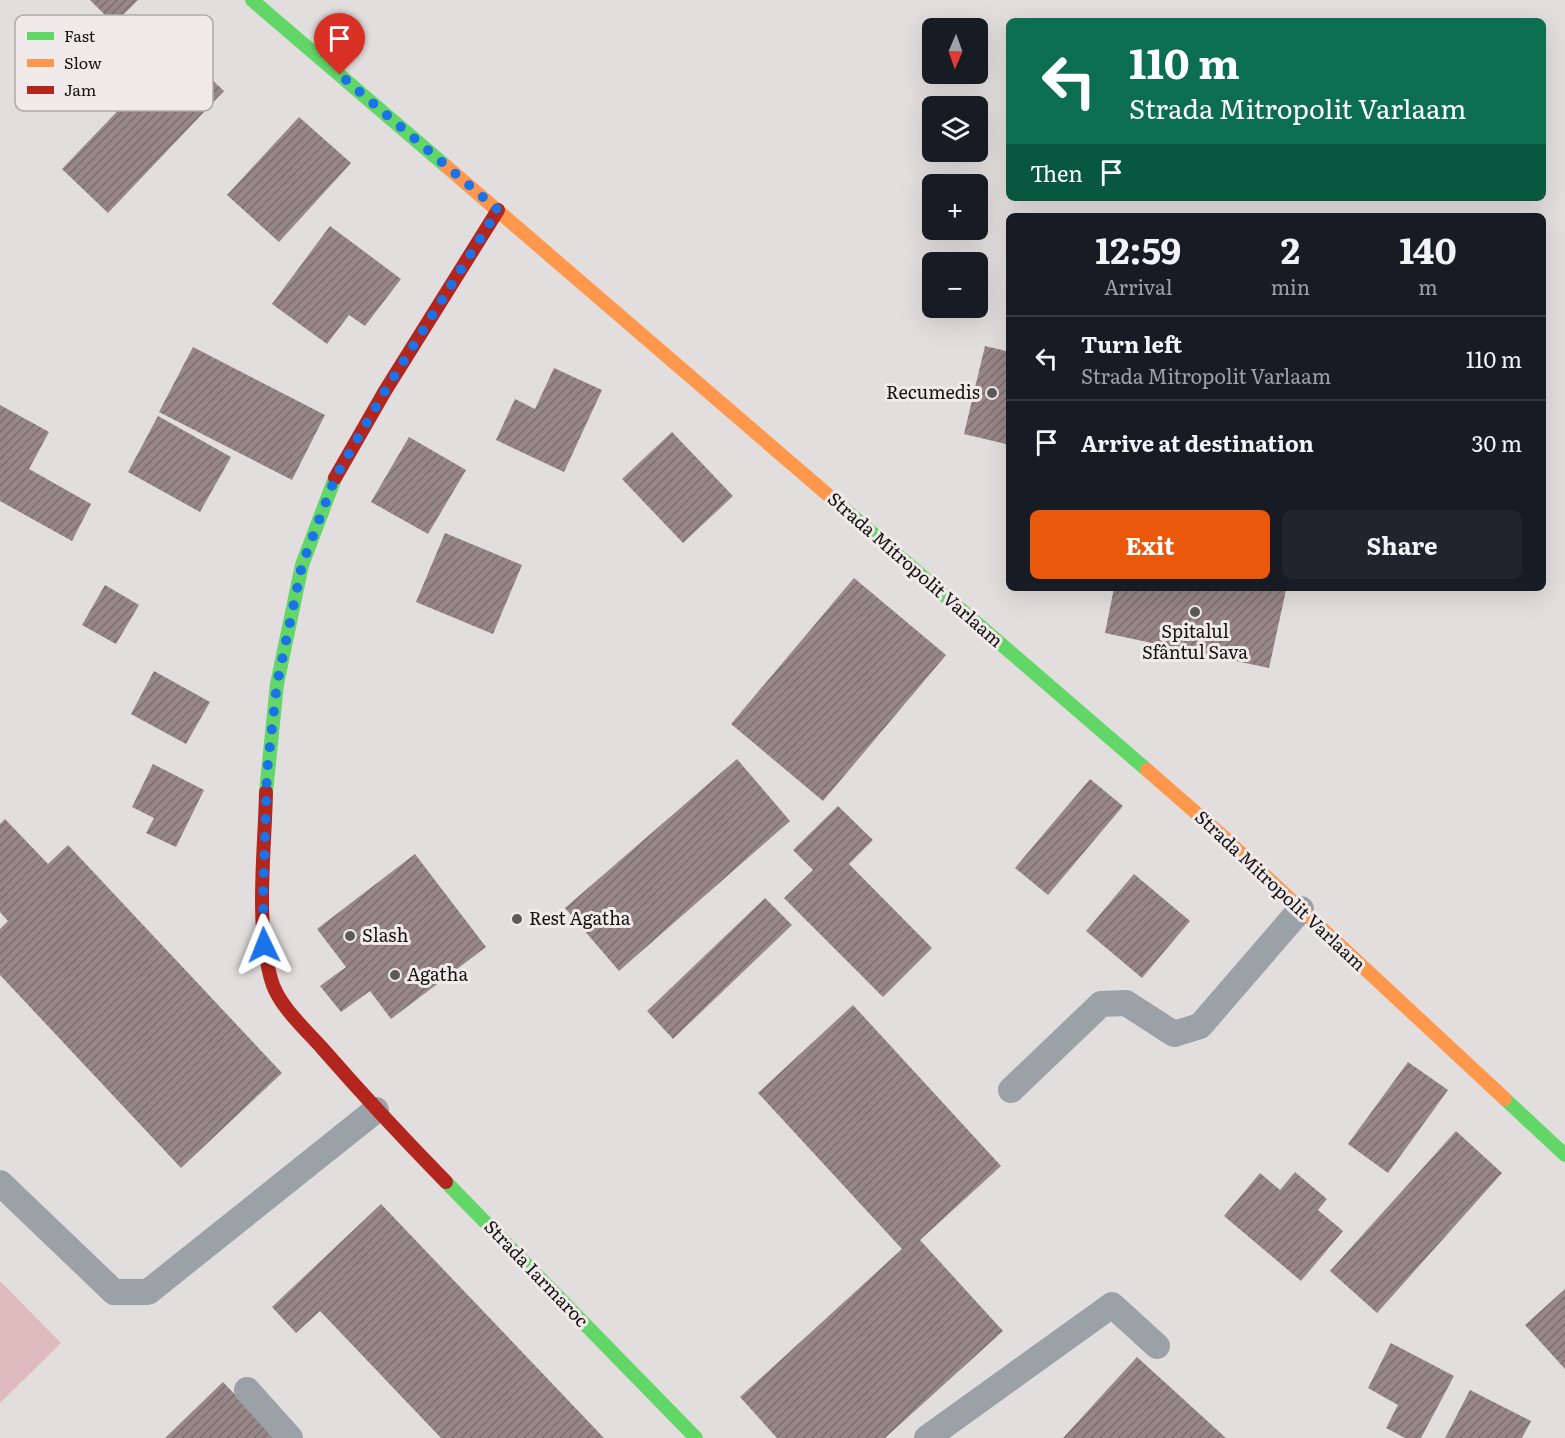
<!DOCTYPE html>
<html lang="en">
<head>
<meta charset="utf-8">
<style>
  body { margin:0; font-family:Literata,serif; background:#20242c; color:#f1f3f6; height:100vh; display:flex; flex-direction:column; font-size:22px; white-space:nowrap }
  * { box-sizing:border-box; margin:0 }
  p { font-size:20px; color:#9ea1a6 }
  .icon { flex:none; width:33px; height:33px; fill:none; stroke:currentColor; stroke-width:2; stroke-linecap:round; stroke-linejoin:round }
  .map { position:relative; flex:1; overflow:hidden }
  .panel { position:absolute; left:1006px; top:213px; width:540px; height:378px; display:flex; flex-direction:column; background:#171b24; border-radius:9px; box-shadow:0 6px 24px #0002 }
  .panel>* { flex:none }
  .guide { position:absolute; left:1006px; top:18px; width:540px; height:183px; border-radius:9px; box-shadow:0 6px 24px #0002; background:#0b6e4f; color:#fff; overflow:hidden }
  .needle { width:39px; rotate:182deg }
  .fabs { position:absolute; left:922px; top:18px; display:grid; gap:12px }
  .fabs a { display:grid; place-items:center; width:66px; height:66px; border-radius:9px; background:#171b24; box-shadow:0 6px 24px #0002; font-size:30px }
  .pin { position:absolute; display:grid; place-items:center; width:51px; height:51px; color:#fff; margin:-62px -26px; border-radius:50% 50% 50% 0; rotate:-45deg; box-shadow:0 0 6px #0007 }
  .pin .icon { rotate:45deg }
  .me { position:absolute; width:66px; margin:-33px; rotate:358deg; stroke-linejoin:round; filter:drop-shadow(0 0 4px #0008) }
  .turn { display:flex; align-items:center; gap:21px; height:126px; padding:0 24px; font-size:27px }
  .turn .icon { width:78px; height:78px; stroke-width:2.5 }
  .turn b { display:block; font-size:42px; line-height:51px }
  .then { display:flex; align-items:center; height:57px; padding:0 24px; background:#0003; gap:12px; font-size:22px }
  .eta { display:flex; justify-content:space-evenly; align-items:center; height:102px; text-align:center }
  .eta b { font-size:36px; font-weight:700; line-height:42px }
  .action { display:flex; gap:12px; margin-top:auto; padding:12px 24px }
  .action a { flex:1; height:69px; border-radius:9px; background:#ea580c; color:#fff; font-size:24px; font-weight:700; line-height:69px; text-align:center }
  .action a+a { background:#20242c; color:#f1f3f6 }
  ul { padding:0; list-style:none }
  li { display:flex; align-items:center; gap:18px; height:84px; padding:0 24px; border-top:2px solid #363941 }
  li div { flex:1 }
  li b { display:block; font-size:22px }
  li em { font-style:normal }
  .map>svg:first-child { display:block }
  .park { fill:#e0bbbe }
  .building { fill:url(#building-hatch) }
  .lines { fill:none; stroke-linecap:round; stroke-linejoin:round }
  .lane { stroke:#9ba2a7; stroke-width:26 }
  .fast { stroke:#63d668; stroke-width:14 }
  .slow { stroke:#ff974d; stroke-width:14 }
  .jam { stroke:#b3261e; stroke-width:14 }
  .route { stroke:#1a73e8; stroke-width:10; stroke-dasharray:0 18 }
  .poi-dot { fill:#5d5a5a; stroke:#f1eaea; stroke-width:2 }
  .labels { text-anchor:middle; stroke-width:6; stroke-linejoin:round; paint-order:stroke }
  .poi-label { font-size:18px; fill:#151313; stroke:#f1eaea; text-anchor:start }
  .street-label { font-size:18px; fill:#151313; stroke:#f1eaea }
  .key { fill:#f1eaea; stroke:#afaaaa; stroke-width:1.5 }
  .key-label { font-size:16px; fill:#151313 }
</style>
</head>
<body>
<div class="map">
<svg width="1565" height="1438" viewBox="0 0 1565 1438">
  <defs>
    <pattern id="building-hatch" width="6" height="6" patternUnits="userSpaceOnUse" patternTransform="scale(1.5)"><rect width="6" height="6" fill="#988789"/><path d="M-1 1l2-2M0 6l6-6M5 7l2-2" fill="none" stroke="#7b6d6f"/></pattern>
  </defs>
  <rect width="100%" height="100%" fill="#e2dede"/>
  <polygon class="park" points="0,1281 61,1343 0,1403"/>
  <g class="building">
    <polygon points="90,0 138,0 114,24"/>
    <polygon points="178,48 224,91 108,213 62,169"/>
    <polygon points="299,117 351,163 279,242 227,195"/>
    <polygon points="330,226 401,279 365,326 349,315 327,344 272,304"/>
    <polygon points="985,346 1010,352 1010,445 964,434"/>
    <polygon points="193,347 325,415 292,480 159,412"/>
    <polygon points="554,368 602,390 564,472 496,440 515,399 535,409"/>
    <polygon points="0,405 49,432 29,469 91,504 72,541 0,501"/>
    <polygon points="158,416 231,457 200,512 128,472"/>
    <polygon points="672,432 733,496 683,543 622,479"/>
    <polygon points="409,437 466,470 428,534 371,502"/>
    <polygon points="445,533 522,565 493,634 416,602"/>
    <polygon points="854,578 946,655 823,801 731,724"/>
    <polygon points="105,585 139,605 116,644 82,625"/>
    <polygon points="1114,588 1276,588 1286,590 1269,668 1105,633"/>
    <polygon points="154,671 210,702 186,744 131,714"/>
    <polygon points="737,759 790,821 619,971 565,908"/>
    <polygon points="153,764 204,790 176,847 146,833 154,818 132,807"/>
    <polygon points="1090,779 1123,806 1048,895 1015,868"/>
    <polygon points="838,806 873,840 849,864 932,948 883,997 784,898 813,870 793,850"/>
    <polygon points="5,819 48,864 68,845 282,1073 181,1168 0,975 0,929 8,921 0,912 0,824"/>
    <polygon points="415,854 486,947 391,1019 370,991 341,1012 320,986 346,967 317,929"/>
    <polygon points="1134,874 1190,921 1142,978 1086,931"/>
    <polygon points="765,898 792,925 673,1039 647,1011"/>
    <polygon points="853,1005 1001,1166 920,1240 1003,1331 885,1438 777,1438 740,1397 902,1249 758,1093"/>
    <polygon points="1408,1062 1448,1090 1388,1173 1348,1144"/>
    <polygon points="1456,1131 1502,1173 1377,1313 1330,1271"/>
    <polygon points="1295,1172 1327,1199 1318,1210 1343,1231 1301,1281 1224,1216 1260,1173 1280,1190"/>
    <polygon points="381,1204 604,1438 441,1438 320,1311 296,1333 272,1307"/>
    <polygon points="1565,1289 1565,1369 1525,1325"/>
    <polygon points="1391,1343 1454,1376 1421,1438 1405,1438 1386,1428 1398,1405 1368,1388"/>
    <polygon points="1137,1357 1226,1438 1063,1438"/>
    <polygon points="223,1382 277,1438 165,1438"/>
    <polygon points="1470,1390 1531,1421 1522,1438 1445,1438"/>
  </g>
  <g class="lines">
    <g class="lane">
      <polyline points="1011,1090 1101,1004 1126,1003 1174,1034 1200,1026 1301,909"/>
      <polyline points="0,1183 114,1292 148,1292 376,1110"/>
      <polyline points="247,1390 290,1438"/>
      <polyline points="927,1438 1112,1305 1157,1346"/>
    </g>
    <g class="fast">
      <polyline points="252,0 447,167"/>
      <polyline points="835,501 1147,770"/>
      <polyline points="266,792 277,684 302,565 335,478"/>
      <polyline points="1505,1099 1565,1155"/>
      <polyline points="446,1182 696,1438"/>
    </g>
    <g class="slow">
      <polyline points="447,167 835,501"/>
      <polyline points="1147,770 1218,832 1505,1099"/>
    </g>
    <g class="jam">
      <polyline points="335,478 385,391 498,210"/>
      <path d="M266,792C265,849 255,923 271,979C277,1004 305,1029 322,1048C362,1094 403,1138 446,1182"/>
    </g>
  </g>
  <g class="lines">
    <polyline class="route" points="264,945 263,898 267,772 277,684 302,565 335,478 385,391 498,210 340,75"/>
  </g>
  <g class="poi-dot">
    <circle cx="992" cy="393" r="6"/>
    <circle cx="1195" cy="612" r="6"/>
    <circle cx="517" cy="919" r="6"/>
    <circle cx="350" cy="936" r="6"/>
    <circle cx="395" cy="975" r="6"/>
  </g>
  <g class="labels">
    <g class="poi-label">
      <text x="980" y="399" text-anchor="end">Recumedis</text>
      <text x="1195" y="638" text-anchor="middle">Spitalul<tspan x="1195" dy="21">Sfântul Sava</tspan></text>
      <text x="529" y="925">Rest Agatha</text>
      <text x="362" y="942">Slash</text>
      <text x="407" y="981">Agatha</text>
    </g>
    <g class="street-label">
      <text transform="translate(915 570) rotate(41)" y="6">Strada Mitropolit Varlaam</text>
      <text transform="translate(1280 891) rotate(43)" y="6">Strada Mitropolit Varlaam</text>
      <text transform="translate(536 1274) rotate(46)" y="6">Strada Iarmaroc</text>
    </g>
  </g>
  <rect x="15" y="15" width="198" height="96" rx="9" class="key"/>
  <rect x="27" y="32" width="27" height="8" fill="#63d668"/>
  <rect x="27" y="59" width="27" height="8" fill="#ff974d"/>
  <rect x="27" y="86" width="27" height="8" fill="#b3261e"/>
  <g class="key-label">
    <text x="64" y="42">Fast</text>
    <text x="64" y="69">Slow</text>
    <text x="64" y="96">Jam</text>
  </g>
</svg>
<div class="fabs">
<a><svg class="needle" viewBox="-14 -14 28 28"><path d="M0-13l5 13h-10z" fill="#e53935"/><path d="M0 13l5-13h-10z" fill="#9ea1a6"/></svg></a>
<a><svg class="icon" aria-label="layers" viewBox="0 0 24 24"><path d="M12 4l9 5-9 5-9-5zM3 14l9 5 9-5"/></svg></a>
<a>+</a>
<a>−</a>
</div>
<div class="pin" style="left:340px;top:75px;background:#d93025"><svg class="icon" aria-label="arrive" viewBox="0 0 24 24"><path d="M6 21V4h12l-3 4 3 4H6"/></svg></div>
<svg class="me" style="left:264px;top:945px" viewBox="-20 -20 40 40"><path d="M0-17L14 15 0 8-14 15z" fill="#1a73e8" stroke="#fff" stroke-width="4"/></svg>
<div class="guide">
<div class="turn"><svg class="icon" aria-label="left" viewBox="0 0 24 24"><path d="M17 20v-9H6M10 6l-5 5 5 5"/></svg><div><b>110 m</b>Strada Mitropolit Varlaam</div></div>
<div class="then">Then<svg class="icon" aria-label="arrive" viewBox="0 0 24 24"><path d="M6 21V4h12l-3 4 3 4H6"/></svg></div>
</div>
<section class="panel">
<div class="eta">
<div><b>12:59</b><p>Arrival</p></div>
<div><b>2</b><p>min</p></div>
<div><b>140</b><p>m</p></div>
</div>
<ul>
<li><svg class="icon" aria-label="left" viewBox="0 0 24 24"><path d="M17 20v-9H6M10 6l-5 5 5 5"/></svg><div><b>Turn left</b><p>Strada Mitropolit Varlaam</p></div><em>110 m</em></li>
<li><svg class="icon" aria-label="arrive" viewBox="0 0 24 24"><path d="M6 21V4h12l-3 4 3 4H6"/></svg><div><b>Arrive at destination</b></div><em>30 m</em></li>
</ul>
<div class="action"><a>Exit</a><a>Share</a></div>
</section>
</div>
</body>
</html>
